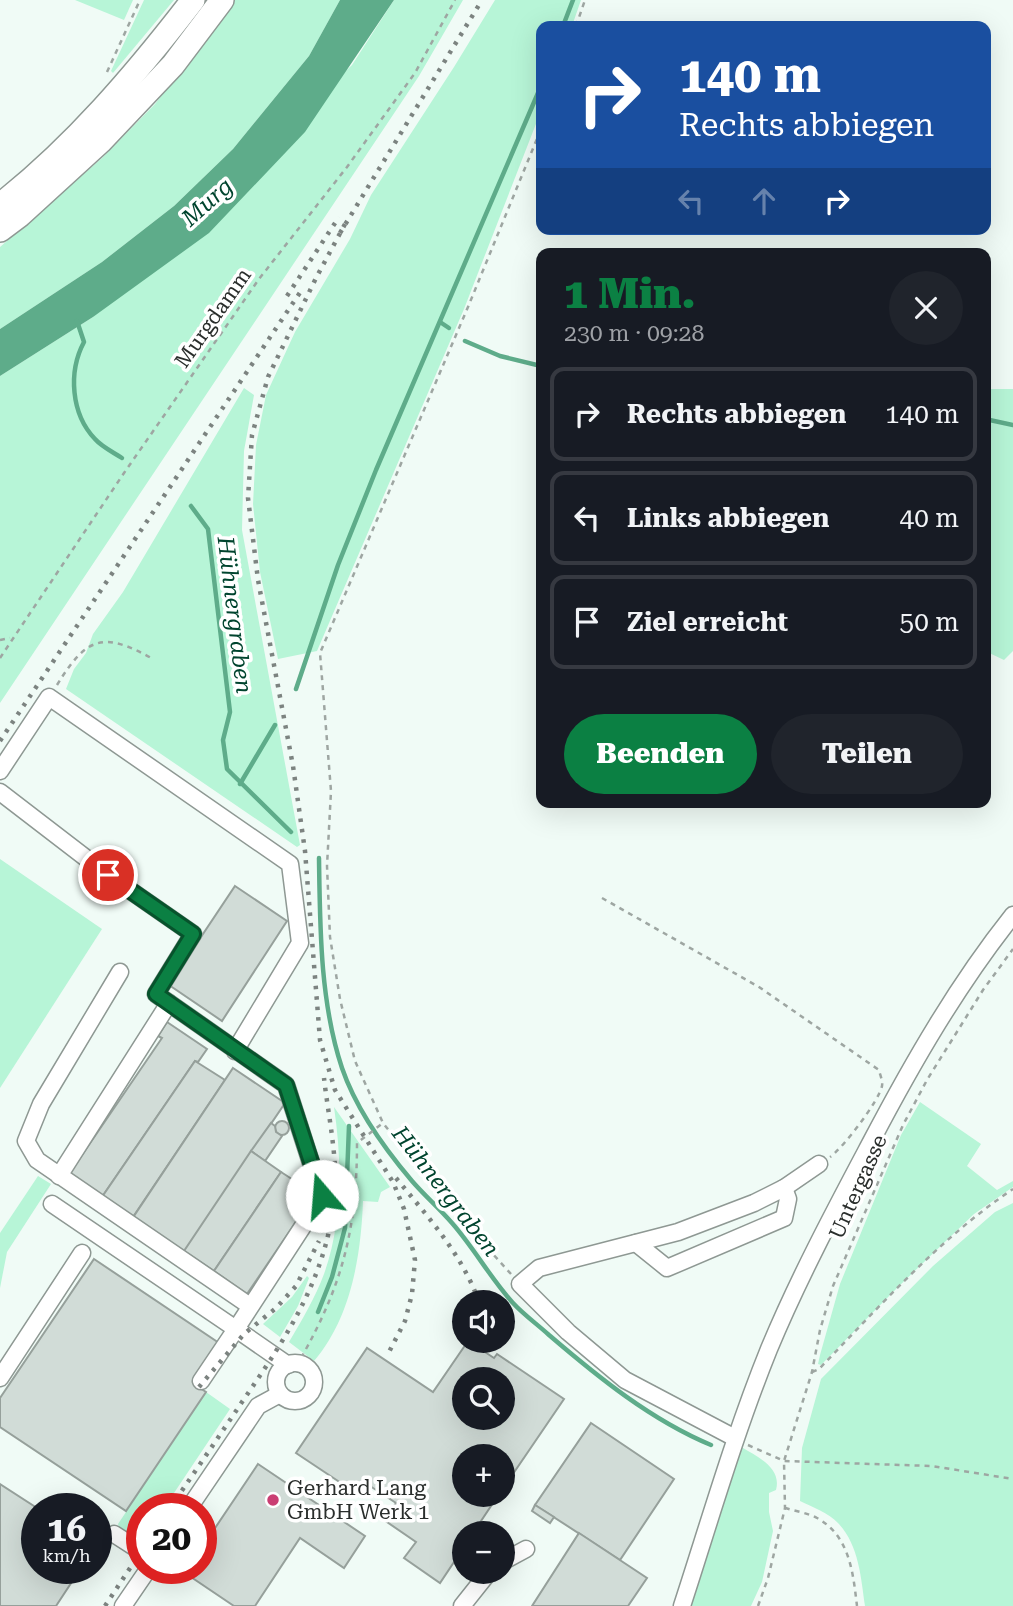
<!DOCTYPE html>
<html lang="de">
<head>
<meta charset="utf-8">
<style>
  body { margin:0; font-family:"Roboto Serif",serif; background:#20242c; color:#f1f3f6; height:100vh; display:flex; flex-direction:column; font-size:26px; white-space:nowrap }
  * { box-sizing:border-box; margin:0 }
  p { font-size:23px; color:#9ea1a6 }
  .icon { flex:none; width:38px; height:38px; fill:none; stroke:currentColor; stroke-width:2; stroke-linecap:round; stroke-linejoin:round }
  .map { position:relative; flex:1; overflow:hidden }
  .sheet { position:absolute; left:536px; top:248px; width:455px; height:560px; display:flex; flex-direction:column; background:#171b24; border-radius:14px; box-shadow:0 7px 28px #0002 }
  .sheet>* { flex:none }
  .top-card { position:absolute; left:536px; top:21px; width:455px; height:214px; border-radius:14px; box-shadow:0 7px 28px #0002; background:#1a4fa0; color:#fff; overflow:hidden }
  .controls { position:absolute; left:452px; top:1290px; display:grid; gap:14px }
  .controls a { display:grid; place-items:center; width:63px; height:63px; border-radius:50%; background:#171b24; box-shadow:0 7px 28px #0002; font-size:35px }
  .speed { position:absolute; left:21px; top:1493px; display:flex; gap:14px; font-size:35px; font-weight:700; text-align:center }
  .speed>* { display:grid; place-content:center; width:91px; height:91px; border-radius:50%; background:#171b24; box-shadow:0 7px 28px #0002; line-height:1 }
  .speed small { font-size:18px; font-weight:400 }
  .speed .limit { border:10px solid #d22; background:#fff; color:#111 }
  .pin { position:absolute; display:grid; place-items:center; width:60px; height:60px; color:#fff; margin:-30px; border:4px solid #fff; border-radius:50%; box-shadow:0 2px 7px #0007 }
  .me { position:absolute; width:77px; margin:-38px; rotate:342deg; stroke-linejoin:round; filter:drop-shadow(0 0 5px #0008) }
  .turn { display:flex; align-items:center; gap:24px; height:147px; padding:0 28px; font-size:32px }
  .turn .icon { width:91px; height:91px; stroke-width:2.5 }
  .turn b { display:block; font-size:49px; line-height:60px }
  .lanes { display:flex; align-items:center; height:66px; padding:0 28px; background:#0003; justify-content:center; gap:35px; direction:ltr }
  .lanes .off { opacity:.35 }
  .round { display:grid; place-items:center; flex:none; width:74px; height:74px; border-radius:37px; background:#20242c }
  .head { display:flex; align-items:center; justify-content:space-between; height:119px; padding:0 28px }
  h1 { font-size:42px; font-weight:800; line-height:52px; color:#0b8043 }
  .action { display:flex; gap:14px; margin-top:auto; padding:14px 28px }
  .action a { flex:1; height:80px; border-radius:42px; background:#0b8043; color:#fff; font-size:28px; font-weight:800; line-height:80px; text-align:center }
  .action a+a { background:#20242c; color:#f1f3f6 }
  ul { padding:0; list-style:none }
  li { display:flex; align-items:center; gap:21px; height:94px; margin:0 14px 10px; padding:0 14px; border:4px solid #363941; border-radius:14px }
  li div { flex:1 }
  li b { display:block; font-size:26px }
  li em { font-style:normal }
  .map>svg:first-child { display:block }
  .green { fill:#b7f5d7 }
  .water { fill:#5eac8a }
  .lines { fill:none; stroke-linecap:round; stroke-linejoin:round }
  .stream { stroke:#5eac8a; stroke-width:4.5 }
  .building { fill:#d1dcd7; stroke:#96a09b; stroke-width:2; fill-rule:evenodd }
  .minor-casing { stroke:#8e9893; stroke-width:19 }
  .highway-casing { stroke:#8e9893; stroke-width:26 }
  .path { stroke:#9ea6a2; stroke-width:2.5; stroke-dasharray:5 5; stroke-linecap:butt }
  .minor { stroke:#fff; stroke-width:16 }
  .highway { stroke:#fff; stroke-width:23 }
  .rail { stroke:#7c8380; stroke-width:4.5; stroke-dasharray:3.5 7; stroke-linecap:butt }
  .route-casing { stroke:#07532c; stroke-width:18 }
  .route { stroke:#0b8043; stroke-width:12 }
  .poi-dot { fill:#ca3e73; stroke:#fff; stroke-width:2.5 }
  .labels { text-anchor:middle; stroke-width:7; stroke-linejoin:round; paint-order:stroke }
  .street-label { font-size:21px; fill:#2a2e2c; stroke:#fff }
  .poi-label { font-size:21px; fill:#2a2e2c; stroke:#fff; text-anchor:start }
  .water-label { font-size:23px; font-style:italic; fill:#00442e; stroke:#fff }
</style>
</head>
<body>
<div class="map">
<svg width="1013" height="1606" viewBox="0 0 1013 1606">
  <rect width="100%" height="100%" fill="#f0fbf6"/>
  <g class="green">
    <polygon points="75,0 133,0 124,20"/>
    <polygon points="144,0 174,0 113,73 111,71"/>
    <polygon points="234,0 340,0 309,56 233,149 174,206 102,262 0,329 0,247 102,158 155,104"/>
    <polygon points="394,0 463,0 419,76 0,703 0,376 93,317 352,65"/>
    <polygon points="495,0 581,0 572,26 541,26 541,111 464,309 317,651 278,659 260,572 253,504 256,445 266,395 295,332 350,239 371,195 454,67"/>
    <polygon points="244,388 254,395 244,451 242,530 300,845 297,847 66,689 74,669 86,653 93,634 123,592"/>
    <polygon points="985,389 1013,389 1013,651 1004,660 985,651"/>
    <polygon points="0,859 102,929 0,1088"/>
    <polygon points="920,1102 981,1144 967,1166 997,1190 1013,1181 1013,1187 974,1214 897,1288 821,1365 818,1364 820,1355 840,1284 901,1135"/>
    <path d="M334,1107L390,1187L381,1192L378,1202L363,1201C361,1256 351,1318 314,1361L289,1342C302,1320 315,1298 324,1274C343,1221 342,1161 334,1107Z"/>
    <polygon points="38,1176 51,1184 7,1252 0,1288 0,1233"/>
    <path d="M1013,1203V1606H865C861,1578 859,1545 838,1523C829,1513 812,1507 800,1501L802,1448L821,1379L933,1266L995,1212Z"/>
    <polygon points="307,1276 309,1278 298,1306 280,1337 263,1324 292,1297"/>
    <polygon points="206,1392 230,1409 164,1508 142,1508 141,1542 119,1527 118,1524"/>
    <path d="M743,1448C758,1457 782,1468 776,1490L769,1493V1512L773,1531L762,1582L751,1606H686L736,1449Z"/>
  </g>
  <polygon class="water" points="340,0 394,0 305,132 209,233 93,317 0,376 0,329 102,262 174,206 233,149 309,56"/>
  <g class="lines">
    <g class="stream">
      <polyline points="563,26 573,0"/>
      <path d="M77,321L84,342C68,372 71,414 95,439C102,447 113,452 122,458"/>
      <polyline points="440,322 449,328"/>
      <polyline points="465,341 500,356 541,366"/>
      <polyline points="985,419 1013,425"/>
      <polyline points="191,506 208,529 230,712 223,740 227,769 291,832"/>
      <polyline points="296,689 338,565 376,470 541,86"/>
      <polyline points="240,784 275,725"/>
      <path d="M319,858C320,927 320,1002 342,1068C356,1109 384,1148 412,1181C424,1195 439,1208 452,1223C474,1248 491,1279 513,1303C524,1315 537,1324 549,1335C598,1377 651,1420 711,1445"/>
      <polyline points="318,1312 332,1277 345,1228 349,1126"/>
    </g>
  </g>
  <g class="building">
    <polygon points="235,886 287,921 222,1021 169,985"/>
    <polygon points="167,1022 207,1049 198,1062 195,1061 102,1197 69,1174 162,1038 158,1036"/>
    <polygon points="195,1061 225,1080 133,1217 102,1197"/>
    <polygon points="233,1068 285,1103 181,1257 130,1222"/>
    <circle cx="282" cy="1128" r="7"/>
    <polygon points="271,1123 275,1126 276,1132 282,1136 265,1161 251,1151"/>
    <polygon points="251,1151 281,1172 214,1271 184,1251"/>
    <polygon points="281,1172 315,1194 247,1294 214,1271"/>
    <polygon points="94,1259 222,1345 194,1384 206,1392 126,1511 0,1427 0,1398"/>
    <path d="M468,1341L494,1358L497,1354L564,1399L502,1490V1456H464V1494H499L473,1533H464V1547L440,1583L404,1558L416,1542L384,1520L396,1503L370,1486L362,1497L296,1453L367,1348L433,1392ZM464,1379H502V1418H464Z"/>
    <polygon points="591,1423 674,1479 620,1560 535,1505"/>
    <polygon points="258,1464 365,1536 344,1568 300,1538 255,1606 234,1606 185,1573 188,1568 201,1568 201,1549"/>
    <polygon points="0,1484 37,1508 37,1568 81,1568 56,1606 0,1606"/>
    <polygon points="535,1505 554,1517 550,1523 532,1511"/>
    <polygon points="579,1533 647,1578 628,1606 532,1606"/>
  </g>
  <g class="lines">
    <g class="minor-casing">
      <g id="minor">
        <polyline points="0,771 49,697 290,864 300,943 235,1051"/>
        <polyline points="0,792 108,875 193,934 156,994 286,1085 322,1197 236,1329 288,1365"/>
        <polyline points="120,972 41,1104 26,1141 37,1160 250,1306"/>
        <polyline points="59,1176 169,1003"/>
        <polyline points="52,1204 236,1329 201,1381"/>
        <polyline points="636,1243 667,1268 784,1218 788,1199 784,1188"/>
        <circle cx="295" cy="1382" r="19"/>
        <polyline points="0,1378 82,1253"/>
        <polyline points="735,1438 625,1380 568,1332 520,1284 539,1268 678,1232 754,1203 784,1188 819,1164"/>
        <polyline points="189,1508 258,1406 280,1394"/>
        <polyline points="114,1534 142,1552"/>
        <polyline points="502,1562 526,1549"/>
        <polyline points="123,1606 149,1568"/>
        <polyline points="462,1606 489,1572"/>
        <path d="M682,1606C710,1520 735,1433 769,1349C799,1277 836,1208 872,1140C913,1062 958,984 1013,915"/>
      </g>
    </g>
    <g class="highway-casing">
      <g id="highway">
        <path d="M0,205C74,147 136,74 193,0"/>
        <polyline points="0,230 20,215 100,142 173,65 222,0"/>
      </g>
    </g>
    <g class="path">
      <polyline points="576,26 585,0"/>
      <polyline points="107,72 140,0"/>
      <polyline points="0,640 10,638"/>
      <polyline points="0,658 124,473 259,279 347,167 415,73 455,0"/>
      <path d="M57,685C86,638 102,630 153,659"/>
      <path d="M602,898L759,987L879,1070C880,1075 883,1081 882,1086C879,1101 843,1148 830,1157"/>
      <polyline points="511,1274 442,1198 383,1123 355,1061 340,999 330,937 327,866 331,791 320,653 468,307 541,129"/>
      <path d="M301,1358C343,1284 357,1228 357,1143L383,1123"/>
      <path d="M812,1372L819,1369C880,1306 940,1238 1013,1189"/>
      <polyline points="748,1445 784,1461 932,1466 1013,1479"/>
      <path d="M785,1508C795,1511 808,1513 817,1518C850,1536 853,1573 857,1606"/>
      <polyline points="758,1606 768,1578 785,1508 784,1461 812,1372 820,1330 833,1286 903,1125 927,1080 983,990 1013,949"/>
    </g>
    <use href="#minor" class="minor"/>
    <use href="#highway" class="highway"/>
    <g class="rail">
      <polyline points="345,224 316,278 268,377 252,435 248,498 258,580 293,766 305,851 320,1040 335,1090 393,1182 404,1209 415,1260 412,1294 405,1321 389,1352"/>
      <polyline points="340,233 482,0"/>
      <polyline points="287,296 339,217"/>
      <polyline points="0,741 303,288"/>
      <path d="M396,1178C428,1217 462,1254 479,1302"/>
      <polyline points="486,1340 487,1346"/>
      <polyline points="199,1387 244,1334 276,1308 296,1286 319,1241"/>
      <path d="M170,1508C194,1473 218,1438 242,1402C288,1335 329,1274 335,1190C337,1154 328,1114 324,1078"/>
      <polyline points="105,1606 142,1550"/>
    </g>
  </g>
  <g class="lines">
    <g class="route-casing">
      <polyline id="route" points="108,875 193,934 156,994 286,1085 322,1196"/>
    </g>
    <use href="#route" class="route"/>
  </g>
  <circle class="poi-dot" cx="273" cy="1500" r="7"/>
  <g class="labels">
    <g class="street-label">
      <text transform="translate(213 318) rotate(-55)" y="7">Murgdamm</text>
      <text transform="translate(858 1187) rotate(-66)" y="7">Untergasse</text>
    </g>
    <g class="poi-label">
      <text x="287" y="1495">Gerhard Lang<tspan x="287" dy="24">GmbH Werk 1</tspan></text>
    </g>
    <g class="water-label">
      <text transform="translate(207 202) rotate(-42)" y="8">Murg</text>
      <text transform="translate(235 615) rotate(83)" y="8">Hühnergraben</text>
      <text transform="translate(446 1191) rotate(52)" y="8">Hühnergraben</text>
    </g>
  </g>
</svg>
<div class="controls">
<a><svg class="icon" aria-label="sound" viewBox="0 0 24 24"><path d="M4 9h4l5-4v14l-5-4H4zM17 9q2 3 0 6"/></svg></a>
<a><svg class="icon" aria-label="search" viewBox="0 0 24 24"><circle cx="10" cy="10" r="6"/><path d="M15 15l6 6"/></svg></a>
<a>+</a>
<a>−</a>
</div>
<div class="speed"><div>16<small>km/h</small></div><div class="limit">20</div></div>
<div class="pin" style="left:108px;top:875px;background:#d93025"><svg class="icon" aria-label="arrive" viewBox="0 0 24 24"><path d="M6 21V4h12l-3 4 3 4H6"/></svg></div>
<svg class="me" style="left:322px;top:1196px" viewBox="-20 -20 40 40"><circle r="19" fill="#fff"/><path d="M0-13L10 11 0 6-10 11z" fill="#0b8043"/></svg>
<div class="top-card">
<div class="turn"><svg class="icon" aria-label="right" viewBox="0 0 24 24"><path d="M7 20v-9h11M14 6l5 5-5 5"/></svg><div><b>140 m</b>Rechts abbiegen</div></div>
<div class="lanes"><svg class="icon off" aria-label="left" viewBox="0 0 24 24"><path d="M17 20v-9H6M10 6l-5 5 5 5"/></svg><svg class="icon off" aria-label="ahead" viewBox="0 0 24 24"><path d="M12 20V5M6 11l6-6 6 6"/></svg><svg class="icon" aria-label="right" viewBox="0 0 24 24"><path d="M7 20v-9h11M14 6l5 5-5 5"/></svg></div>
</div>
<section class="sheet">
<div class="head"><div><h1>1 Min.</h1><p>230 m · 09:28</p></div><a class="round"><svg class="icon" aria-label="close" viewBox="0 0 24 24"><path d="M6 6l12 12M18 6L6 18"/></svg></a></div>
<ul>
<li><svg class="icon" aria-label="right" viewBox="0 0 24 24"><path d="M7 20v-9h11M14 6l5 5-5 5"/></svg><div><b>Rechts abbiegen</b></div><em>140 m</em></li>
<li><svg class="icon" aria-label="left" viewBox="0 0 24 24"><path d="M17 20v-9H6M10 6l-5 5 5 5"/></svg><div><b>Links abbiegen</b></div><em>40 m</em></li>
<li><svg class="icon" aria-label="arrive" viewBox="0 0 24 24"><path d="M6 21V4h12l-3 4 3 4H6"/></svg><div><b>Ziel erreicht</b></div><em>50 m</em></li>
</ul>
<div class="action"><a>Beenden</a><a>Teilen</a></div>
</section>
</div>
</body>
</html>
